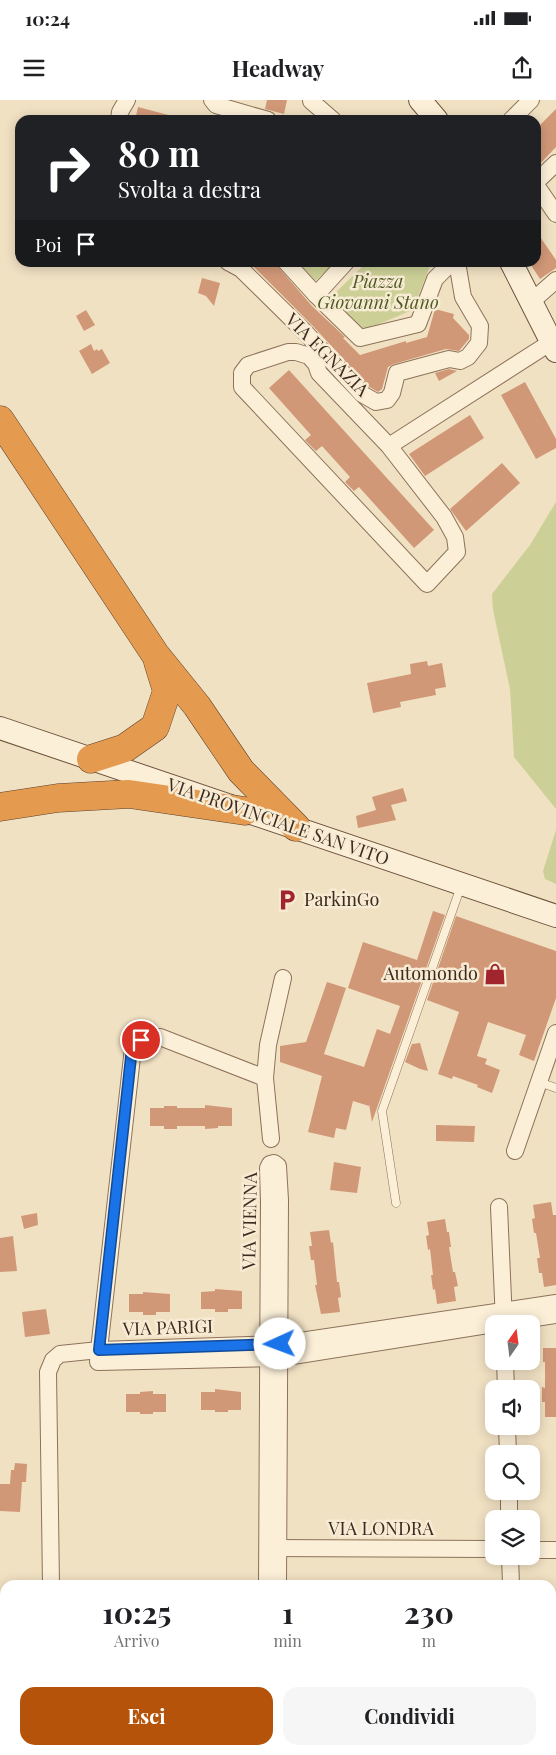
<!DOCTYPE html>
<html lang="it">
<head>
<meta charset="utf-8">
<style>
  body { margin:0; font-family:"Playfair Display",serif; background:#f6f6f6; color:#202124; height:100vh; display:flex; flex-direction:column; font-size:19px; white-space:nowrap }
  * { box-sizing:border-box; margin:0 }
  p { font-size:16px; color:#757577 }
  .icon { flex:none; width:28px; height:28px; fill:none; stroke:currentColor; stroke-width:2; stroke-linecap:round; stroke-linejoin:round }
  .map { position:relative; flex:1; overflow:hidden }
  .details { position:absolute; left:0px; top:1480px; width:556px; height:175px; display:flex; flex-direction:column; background:#fff; border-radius:15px 15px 0 0; box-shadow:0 2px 12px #0003 }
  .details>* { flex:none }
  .top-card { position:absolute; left:15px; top:15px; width:526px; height:152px; border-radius:15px; box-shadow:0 2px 12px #0003; background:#202124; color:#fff; overflow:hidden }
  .needle { width:32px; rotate:14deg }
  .buttons { position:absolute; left:485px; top:1215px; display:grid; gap:10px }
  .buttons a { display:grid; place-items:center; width:55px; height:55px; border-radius:10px; background:#fff; box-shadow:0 2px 12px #0003; font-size:25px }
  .pin { position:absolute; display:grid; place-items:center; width:42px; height:42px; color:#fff; margin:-21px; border:2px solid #fff; border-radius:50%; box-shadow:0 1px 5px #0007 }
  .me { position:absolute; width:55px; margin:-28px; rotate:268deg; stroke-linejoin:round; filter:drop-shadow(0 0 4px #0008) }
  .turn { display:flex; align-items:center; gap:18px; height:105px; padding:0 20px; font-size:22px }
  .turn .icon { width:65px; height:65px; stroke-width:2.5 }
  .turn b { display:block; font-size:35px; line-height:42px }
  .then { display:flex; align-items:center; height:48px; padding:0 20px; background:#0003; gap:10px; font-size:19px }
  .eta { display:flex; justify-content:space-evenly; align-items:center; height:85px; text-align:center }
  .eta b { font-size:30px; font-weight:700; line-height:35px }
  .primary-button { display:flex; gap:10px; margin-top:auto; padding:10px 20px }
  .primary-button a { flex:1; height:58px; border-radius:15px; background:#b45309; color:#fff; font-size:20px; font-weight:700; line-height:58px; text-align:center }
  .primary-button a+a { background:#f6f6f6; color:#202124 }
  .status { display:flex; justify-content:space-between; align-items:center; height:35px; padding:0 25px; background:#fff; direction:ltr }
  .status svg { height:14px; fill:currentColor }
  header { display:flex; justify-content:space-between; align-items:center; height:65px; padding:0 20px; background:#fff; font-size:22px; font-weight:700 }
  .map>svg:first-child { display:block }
  .green { fill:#ccd096 }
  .building { fill:#d19877 }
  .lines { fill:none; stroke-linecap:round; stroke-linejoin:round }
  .lane-casing { stroke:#8d7259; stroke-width:9 }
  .street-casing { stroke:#8d7259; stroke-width:18 }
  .secondary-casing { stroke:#6f533c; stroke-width:24 }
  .highway-casing { stroke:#5a402d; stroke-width:29 }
  .lane { stroke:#fbefd8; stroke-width:8 }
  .street { stroke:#fbefd8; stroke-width:16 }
  .secondary { stroke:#fbefd8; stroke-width:22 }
  .highway { stroke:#e59b4f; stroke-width:28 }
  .route-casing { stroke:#114b97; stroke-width:12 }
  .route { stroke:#1a73e8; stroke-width:9 }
  .labels { text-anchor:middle; stroke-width:5; stroke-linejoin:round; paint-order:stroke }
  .park-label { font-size:18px; font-style:italic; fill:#4f5a23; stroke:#f8ebd4 }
  .street-label { font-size:18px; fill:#3c2b1e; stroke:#f8ebd4 }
  .poi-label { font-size:18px; fill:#3c2b1e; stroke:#f8ebd4; text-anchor:start }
</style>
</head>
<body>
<div class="status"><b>10:24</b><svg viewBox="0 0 49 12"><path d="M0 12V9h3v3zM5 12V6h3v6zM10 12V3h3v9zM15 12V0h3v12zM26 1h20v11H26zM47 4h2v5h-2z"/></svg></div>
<header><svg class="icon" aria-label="menu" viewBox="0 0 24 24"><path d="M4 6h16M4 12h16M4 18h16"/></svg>Headway<svg class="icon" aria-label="share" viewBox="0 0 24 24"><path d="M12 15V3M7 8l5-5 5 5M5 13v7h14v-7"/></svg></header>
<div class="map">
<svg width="556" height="1655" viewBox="0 0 556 1655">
  <rect width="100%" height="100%" fill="#f1e1c3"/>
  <g class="green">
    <polygon points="297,163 335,163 315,181"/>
    <polygon points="366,163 431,163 414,207 410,211 365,230 359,230 330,202 331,197"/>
    <polygon points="556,402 556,709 514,657 510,589 493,510 492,494 530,445"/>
    <polygon points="556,730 556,784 545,779 543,771"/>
  </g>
  <g class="building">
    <polygon points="267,0 287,0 284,14 265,9"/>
    <polygon points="138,7 172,16 171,20 135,20"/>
    <polygon points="556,9 556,47 536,68 536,29"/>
    <polygon points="536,131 556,160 556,168 540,179 529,162 536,162"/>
    <polygon points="249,162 274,162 312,206 345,237 343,238 360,255 406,241 406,243 427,237 435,209 454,214 453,218 469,235 469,239 459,251 446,249 394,264 388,267 382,289 378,292 368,286 312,225"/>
    <polygon points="202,178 220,183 214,206 206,196 198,193"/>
    <polygon points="86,210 95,225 84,231 76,216"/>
    <polygon points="91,244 94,251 97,249 98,251 102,249 110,263 92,274 79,251"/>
    <polygon points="449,269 457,271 439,281 435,273"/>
    <polygon points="289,270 434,430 414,448 359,387 354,391 345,382 350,377 322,346 316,351 305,340 311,335 269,288"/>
    <polygon points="525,282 556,339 556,348 536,359 501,295"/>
    <polygon points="470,315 484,338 425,376 409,354"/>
    <polygon points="502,363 520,383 466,431 450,409"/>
    <polygon points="427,561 428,566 442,563 446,587 435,589 436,595 400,602 401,607 373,613 367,583 411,574 410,564"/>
    <polygon points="403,688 407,701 391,705 396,720 358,728 356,716 376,710 372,697"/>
    <polygon points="433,811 445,815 372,1022 369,1004 369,1006 353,1001 346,1030 336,1028 334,1038 308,1032 322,976 280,962 280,946 306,942 327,882 346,888 324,954 364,967 377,929 390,934 400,906 348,888 363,842 417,860"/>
    <polygon points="456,816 556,851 556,898 534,961 519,955 526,935 488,922 477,956 487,959 485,964 500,970 492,993 477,987 478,985 453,976 452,979 438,974 459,912 427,900"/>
    <polygon points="420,943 428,971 420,969 405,962 412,944"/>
    <polygon points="205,1005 232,1008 232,1026 218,1026 218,1028 205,1029 205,1026 177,1026 177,1029 164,1029 164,1026 150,1026 150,1008 164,1008 164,1006 177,1006 177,1008 205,1008"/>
    <polygon points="436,1025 475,1026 474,1042 436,1041"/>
    <polygon points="334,1062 361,1067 357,1093 330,1090"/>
    <polygon points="551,1102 553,1115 556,1115 556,1185 544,1187 542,1173 539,1173 537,1158 540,1158 536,1133 534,1133 532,1119 535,1118 533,1105"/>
    <polygon points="37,1113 38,1125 24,1129 21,1116"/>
    <polygon points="445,1119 447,1132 449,1132 451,1147 449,1147 453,1172 455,1172 458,1186 454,1187 456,1201 437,1204 435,1189 433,1190 431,1175 433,1175 430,1149 428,1150 426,1136 429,1135 427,1122"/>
    <polygon points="329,1130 331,1143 333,1142 337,1182 339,1182 341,1197 338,1198 340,1212 321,1214 315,1185 317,1185 314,1160 311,1160 309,1146 312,1146 310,1132"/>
    <polygon points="13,1136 17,1171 0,1172 0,1138"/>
    <polygon points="215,1189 242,1191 242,1209 228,1209 228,1212 215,1212 215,1209 201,1209 201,1192 215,1191"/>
    <polygon points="143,1192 170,1194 170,1212 156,1212 156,1215 143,1215 143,1212 129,1212 129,1194 143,1194"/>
    <polygon points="46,1209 50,1234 25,1237 22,1212"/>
    <polygon points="543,1248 556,1248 556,1317 545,1317 545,1302 542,1302 542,1287 545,1288 545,1262 543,1262"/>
    <polygon points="215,1289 241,1292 241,1310 228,1310 228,1312 215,1312 215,1310 201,1310 201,1292 215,1292"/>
    <polygon points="153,1291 153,1294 166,1294 166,1312 153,1312 153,1314 140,1314 140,1312 126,1312 126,1294 140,1294 140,1292"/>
    <polygon points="15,1363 27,1364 26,1382 22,1382 20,1412 0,1411 0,1384 10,1384 11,1370 14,1370"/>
  </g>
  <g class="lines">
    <g class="lane-casing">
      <g id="lane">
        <polyline points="539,982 556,988"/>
        <polyline points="396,1103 382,1011 461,786"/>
      </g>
    </g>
    <g class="street-casing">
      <g id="street">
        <polyline points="212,0 216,5 268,20"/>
        <polyline points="311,1 333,20"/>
        <polyline points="119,20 120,12 127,0"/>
        <polyline points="511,20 531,0"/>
        <polyline points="536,82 556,63"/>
        <polyline points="536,85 556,114"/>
        <polyline points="228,162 241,169 305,232 362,294 376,302 387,300 392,293 397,273 449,259 460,261 468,257 479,243 480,226 463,197 457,162"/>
        <polyline points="286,162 316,195 360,238 418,224 435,179 452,162"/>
        <polyline points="316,195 346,162"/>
        <polyline points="531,202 556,180"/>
        <polyline points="389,346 444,417 455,437 457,452 427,484 242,287 242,273 248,265 288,252 296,252 309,256 316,264 319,273 389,346 556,239"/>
        <polyline points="265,978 268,945 283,878"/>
        <polyline points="515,1051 556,933"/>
        <polyline points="499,1107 504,1222"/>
        <polyline points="494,1224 280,1258 98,1262 99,1250 280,1244 556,1203"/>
        <polyline points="498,1224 556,1215"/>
        <polyline points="505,1261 506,1289"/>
        <polyline points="507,1326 508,1354"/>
        <polyline points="509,1391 509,1419"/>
        <polyline points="268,1448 494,1449"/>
        <polyline points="531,1450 556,1450"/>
        <polyline points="510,1456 511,1485"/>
        <polyline points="51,1485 48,1272 53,1260 60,1254 99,1250 133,948 141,940 160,937 265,978 271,1039"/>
        <polyline points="267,1485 269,1102 268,1068 270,1064 274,1063 278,1066 280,1100 278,1485"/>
        <polyline points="0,1543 5,1544"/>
        <polyline points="551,1613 556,1614"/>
        <polyline points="142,1655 142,1650"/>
      </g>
    </g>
    <g class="secondary-casing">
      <g id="secondary">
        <polyline points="420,0 437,20"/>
        <polyline points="511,162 556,251"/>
        <polyline points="0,628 556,816"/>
      </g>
    </g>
    <g class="highway-casing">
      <g id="highway">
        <polyline points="0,320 155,554 197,606 241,671 296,727"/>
        <polyline points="91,659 125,648 155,627 167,591 158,562"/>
        <polyline points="0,707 58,698 129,694 245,711"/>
      </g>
    </g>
    <use href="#lane" class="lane"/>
    <use href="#street" class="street"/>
    <use href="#secondary" class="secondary"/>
    <use href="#highway" class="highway"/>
  </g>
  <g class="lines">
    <g class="route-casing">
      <polyline id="route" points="141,940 132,948 99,1250 280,1244"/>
    </g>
    <use href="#route" class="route"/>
  </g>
  <defs>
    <g id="parking-bare" transform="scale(1.725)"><path d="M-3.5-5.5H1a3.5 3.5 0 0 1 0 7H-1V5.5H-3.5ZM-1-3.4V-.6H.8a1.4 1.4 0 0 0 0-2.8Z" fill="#a0252c" stroke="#f8ebd4" stroke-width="2.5" paint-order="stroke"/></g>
    <g id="shop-bare" transform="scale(1.725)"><path d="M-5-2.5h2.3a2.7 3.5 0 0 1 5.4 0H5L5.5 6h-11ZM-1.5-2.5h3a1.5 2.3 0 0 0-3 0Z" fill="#a0252c" stroke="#f8ebd4" stroke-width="2.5" paint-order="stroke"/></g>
  </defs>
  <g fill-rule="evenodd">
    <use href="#parking-bare" x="287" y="800"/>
    <use href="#shop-bare" x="495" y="874"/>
  </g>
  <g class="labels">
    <g class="park-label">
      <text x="378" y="188">Piazza<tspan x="378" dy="21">Giovanni Stano</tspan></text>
    </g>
    <g class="street-label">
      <text transform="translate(327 255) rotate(45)" y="6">VIA EGNAZIA</text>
      <text transform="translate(278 722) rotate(19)" y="6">VIA PROVINCIALE SAN VITO</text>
      <text transform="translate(250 1121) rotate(-89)" y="6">VIA VIENNA</text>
      <text transform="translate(168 1228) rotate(-2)" y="6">VIA PARIGI</text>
      <text x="381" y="1435">VIA LONDRA</text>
    </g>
    <g class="poi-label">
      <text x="304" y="806">ParkinGo</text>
      <text x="478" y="880" text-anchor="end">Automondo</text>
    </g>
  </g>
</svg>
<div class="buttons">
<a><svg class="needle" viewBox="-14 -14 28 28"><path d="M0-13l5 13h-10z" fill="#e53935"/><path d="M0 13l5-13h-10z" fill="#757577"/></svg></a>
<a><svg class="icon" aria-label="sound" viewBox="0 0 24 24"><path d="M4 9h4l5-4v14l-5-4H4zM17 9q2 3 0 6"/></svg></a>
<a><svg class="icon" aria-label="search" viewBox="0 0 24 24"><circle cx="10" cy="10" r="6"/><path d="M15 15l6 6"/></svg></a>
<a><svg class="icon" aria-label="layers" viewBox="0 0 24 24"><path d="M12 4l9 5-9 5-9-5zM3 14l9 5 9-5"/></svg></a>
</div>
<div class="pin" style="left:141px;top:940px;background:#d93025"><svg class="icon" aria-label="arrive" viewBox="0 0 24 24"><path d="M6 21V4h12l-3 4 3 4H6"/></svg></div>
<svg class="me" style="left:280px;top:1244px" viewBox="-20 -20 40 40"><circle r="19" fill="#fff"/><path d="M0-13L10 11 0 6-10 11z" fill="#1a73e8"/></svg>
<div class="top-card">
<div class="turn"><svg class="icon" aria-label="right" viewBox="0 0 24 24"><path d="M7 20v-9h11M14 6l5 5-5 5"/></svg><div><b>80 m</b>Svolta a destra</div></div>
<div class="then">Poi<svg class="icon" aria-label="arrive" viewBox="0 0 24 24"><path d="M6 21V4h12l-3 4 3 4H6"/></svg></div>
</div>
<section class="details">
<div class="eta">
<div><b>10:25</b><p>Arrivo</p></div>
<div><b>1</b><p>min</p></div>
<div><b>230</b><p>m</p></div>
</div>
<div class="primary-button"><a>Esci</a><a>Condividi</a></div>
</section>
</div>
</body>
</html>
